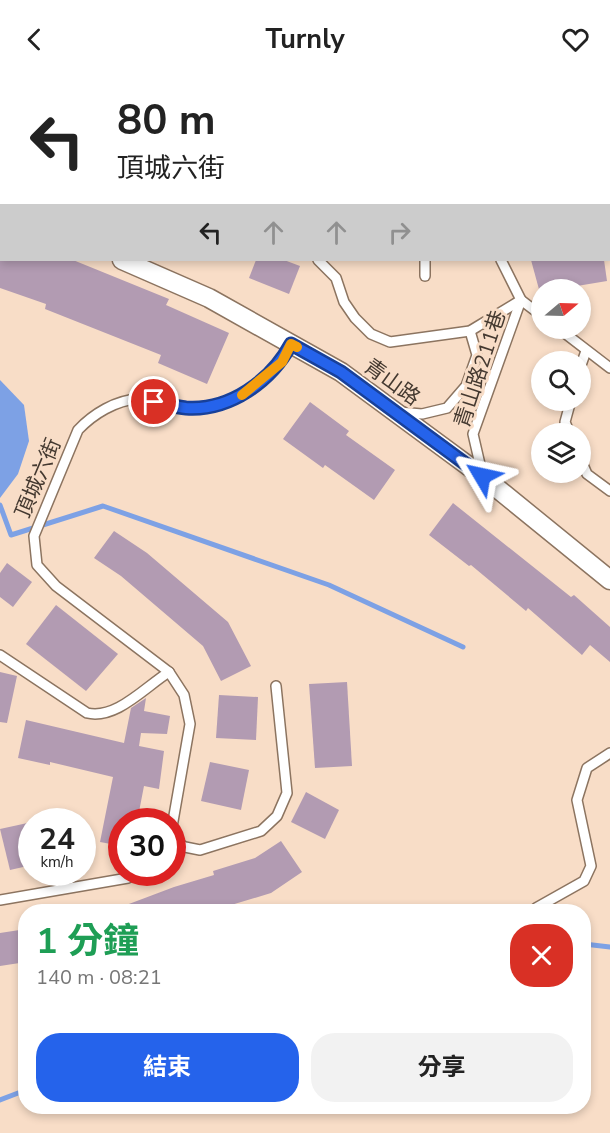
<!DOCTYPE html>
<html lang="zh-TW">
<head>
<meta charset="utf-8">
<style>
  body { margin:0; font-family:"Nunito Sans","Noto Sans TC",sans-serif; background:#f2f2f2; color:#222; height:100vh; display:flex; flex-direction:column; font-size:22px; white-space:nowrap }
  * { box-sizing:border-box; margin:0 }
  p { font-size:20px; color:#767676 }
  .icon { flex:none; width:33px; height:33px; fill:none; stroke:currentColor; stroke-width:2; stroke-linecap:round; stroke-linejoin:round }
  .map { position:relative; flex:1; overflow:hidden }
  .drawer { position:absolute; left:18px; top:826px; width:573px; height:210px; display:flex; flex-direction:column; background:#fff; border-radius:24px; box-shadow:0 3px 9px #0003 }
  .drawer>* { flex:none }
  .guide { position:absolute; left:0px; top:0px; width:610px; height:183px; box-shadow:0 3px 9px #0003; background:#fff; color:#222; overflow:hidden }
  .needle { width:39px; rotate:71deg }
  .controls { position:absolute; left:531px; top:201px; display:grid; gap:12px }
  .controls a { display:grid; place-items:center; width:60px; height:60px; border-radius:50%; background:#fff; box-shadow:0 3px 9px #0003; font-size:30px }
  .speed { position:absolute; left:18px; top:730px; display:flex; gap:12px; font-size:30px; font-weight:700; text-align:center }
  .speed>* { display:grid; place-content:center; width:78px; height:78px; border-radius:50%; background:#fff; box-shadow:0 3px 9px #0003; line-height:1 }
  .speed small { font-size:15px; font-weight:400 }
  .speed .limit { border:9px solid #d22; background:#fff; color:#111 }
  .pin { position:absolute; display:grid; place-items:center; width:51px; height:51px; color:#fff; margin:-26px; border:3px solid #fff; border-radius:50%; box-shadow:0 2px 6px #0007 }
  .me { position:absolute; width:66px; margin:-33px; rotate:306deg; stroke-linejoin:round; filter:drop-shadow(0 0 4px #0008) }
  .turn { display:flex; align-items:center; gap:21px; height:126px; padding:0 18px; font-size:27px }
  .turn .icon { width:78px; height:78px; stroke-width:2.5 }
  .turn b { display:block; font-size:42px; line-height:51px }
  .lanes { display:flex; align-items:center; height:57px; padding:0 18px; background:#0003; justify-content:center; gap:30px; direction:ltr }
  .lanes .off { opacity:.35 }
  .round { display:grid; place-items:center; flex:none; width:63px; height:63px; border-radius:24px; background:#f2f2f2 }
  .headline { display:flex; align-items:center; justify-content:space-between; height:102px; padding:0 18px }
  h1 { font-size:36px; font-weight:700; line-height:45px; color:#1e9e55 }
  .button { display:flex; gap:12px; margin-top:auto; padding:12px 18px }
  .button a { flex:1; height:69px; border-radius:24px; background:#2563eb; color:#fff; font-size:24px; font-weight:700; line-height:69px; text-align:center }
  .button a+a { background:#f2f2f2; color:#222 }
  header { display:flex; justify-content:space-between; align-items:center; height:78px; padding:0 18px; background:#fff; font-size:27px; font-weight:700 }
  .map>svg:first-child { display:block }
  .water { fill:#7da1e5 }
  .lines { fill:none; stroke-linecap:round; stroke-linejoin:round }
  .stream { stroke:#7da1e5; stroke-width:5 }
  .building { fill:#b29bb2 }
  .service-casing { stroke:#8c7460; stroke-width:12 }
  .minor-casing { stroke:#8c7460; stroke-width:21 }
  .service { stroke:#fff; stroke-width:9 }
  .minor { stroke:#fff; stroke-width:18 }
  .route-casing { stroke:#184099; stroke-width:15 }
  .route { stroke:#2563eb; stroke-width:10 }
  .slow { stroke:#f59e0b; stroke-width:10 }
  .labels { text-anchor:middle; stroke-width:6; stroke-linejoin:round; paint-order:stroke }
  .street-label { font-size:21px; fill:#443930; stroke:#f8ddc7 }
</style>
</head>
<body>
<header><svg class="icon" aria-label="back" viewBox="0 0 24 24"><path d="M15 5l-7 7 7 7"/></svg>Turnly<svg class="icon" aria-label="heart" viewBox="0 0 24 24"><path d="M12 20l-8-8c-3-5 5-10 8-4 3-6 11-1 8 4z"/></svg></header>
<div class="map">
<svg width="610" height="1055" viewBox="0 0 610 1055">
  <rect width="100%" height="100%" fill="#f8ddc7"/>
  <polygon class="water" points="0,302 24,327 29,363 18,396 0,420"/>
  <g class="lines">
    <g class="stream">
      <polyline points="0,427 11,457 103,428 329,507 463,569"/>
      <polyline points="584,866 610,869"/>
      <polyline points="0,1022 26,1012"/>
    </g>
  </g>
  <g class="building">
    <polygon points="0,182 73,182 169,221 166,227 229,255 207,306 158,285 161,277 45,231 46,226 0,210"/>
    <polygon points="256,182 284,182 300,188 289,216 249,200"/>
    <polygon points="531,182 604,182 607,203 577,208 576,205 551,212 542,212 540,215"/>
    <polygon points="310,324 349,353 346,357 395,392 374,422 325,387 323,390 283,361"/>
    <polygon points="453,425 571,519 574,517 610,549 610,584 590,567 582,577 528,530 526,533 471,487 469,488 429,457"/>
    <polygon points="114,453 147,475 228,544 251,588 221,603 203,568 121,498 94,480"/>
    <polygon points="7,485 32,504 13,529 0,519 0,495"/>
    <polygon points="56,527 118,576 86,613 26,566"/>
    <polygon points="0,594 17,598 7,645 0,644"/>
    <polygon points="347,604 352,688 315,690 309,606"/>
    <polygon points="219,617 258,619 256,662 216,660"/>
    <polygon points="146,620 144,633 170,638 167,656 141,655 139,668 164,673 159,711 144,708 137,744 122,744 122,768 100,764 113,699 50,684 50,687 18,680 26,642 124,665 131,630"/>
    <polygon points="210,684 249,692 241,732 201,723"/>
    <polygon points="306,714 339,732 325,761 291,744"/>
    <polygon points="32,744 32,787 10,792 0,751"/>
    <polygon points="281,763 302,794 271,815 208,834 114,834 113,832 174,809 214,797 213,793 255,780"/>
    <polygon points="26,851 26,884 0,888 0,855"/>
  </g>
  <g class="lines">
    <g class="service-casing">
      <g id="service">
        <polyline points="311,0 314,2"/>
        <polyline points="413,2 416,0"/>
        <polyline points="521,2 522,0"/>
        <polyline points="0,45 2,46"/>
        <polyline points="609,79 610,80"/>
        <polyline points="318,182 336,200 344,224 355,240 371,256 390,264 470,253 521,222 501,182"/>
        <polyline points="425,182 425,198"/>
        <polyline points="558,250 610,290"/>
        <polyline points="580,290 586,273"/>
        <polyline points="399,334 422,336 447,330 466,308 477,277 470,253"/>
        <polyline points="570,356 565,344 571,322"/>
        <polyline points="580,380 587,396 610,413"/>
        <polyline points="482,395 473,356 521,222 542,238"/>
        <path d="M0,577L87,635C116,642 145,609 169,594"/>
        <path d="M172,749L190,646L184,617L169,594L56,508L37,487L34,458L78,352C93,336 116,322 138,321C155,321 171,330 188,330C232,331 271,304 291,266"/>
        <polyline points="172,761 185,769 200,772 261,753 277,738 287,715 276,608"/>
        <polyline points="0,822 128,800 136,795"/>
        <polyline points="536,830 584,803 591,788 577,722 587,690 610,675"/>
      </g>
    </g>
    <g class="minor-casing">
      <g id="minor">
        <polyline points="0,130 2,130"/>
        <polyline points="122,182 209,220 341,294 482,398 610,502"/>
      </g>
    </g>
    <use href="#service" class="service"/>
    <use href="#minor" class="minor"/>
  </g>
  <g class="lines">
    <g class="route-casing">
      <path id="route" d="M154,324C165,326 176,329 186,330C230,333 271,303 291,266L341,294L482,398"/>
    </g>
    <use href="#route" class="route"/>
    <polyline class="slow" points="242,317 282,284 291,266 297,269"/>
  </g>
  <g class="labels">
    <g class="street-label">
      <text transform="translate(480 291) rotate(-72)" y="7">青山路211巷</text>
      <text transform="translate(392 304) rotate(36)" y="7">青山路</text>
      <text transform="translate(38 400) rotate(-67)" y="7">頂城六街</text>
    </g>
  </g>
</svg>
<div class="controls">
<a><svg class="needle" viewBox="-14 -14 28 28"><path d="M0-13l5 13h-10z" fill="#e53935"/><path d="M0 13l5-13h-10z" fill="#767676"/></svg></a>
<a><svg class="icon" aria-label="search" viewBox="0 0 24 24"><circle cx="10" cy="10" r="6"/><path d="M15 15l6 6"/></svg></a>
<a><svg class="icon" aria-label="layers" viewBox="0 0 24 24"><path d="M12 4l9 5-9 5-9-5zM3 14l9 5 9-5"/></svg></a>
</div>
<div class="speed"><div>24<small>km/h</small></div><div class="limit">30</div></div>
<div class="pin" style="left:154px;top:324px;background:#d93025"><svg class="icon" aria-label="arrive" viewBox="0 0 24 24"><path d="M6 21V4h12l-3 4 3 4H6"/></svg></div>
<svg class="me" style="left:482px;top:398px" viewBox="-20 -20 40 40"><path d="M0-17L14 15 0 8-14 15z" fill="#2563eb" stroke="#fff" stroke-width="4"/></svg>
<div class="guide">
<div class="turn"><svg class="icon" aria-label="left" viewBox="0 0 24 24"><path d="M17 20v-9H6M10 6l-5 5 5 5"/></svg><div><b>80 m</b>頂城六街</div></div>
<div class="lanes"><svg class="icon" aria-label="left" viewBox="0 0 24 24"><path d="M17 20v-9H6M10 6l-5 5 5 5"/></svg><svg class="icon off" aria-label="ahead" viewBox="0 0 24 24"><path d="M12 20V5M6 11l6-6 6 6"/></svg><svg class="icon off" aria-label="ahead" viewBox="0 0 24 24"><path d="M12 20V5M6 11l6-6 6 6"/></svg><svg class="icon off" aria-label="right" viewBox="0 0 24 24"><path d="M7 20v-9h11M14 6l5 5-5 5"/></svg></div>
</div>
<section class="drawer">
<div class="headline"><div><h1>1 分鐘</h1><p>140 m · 08:21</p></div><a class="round" style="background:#d93025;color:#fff"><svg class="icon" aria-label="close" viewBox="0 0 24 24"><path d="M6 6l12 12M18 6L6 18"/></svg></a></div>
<div class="button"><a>結束</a><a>分享</a></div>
</section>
</div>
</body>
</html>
